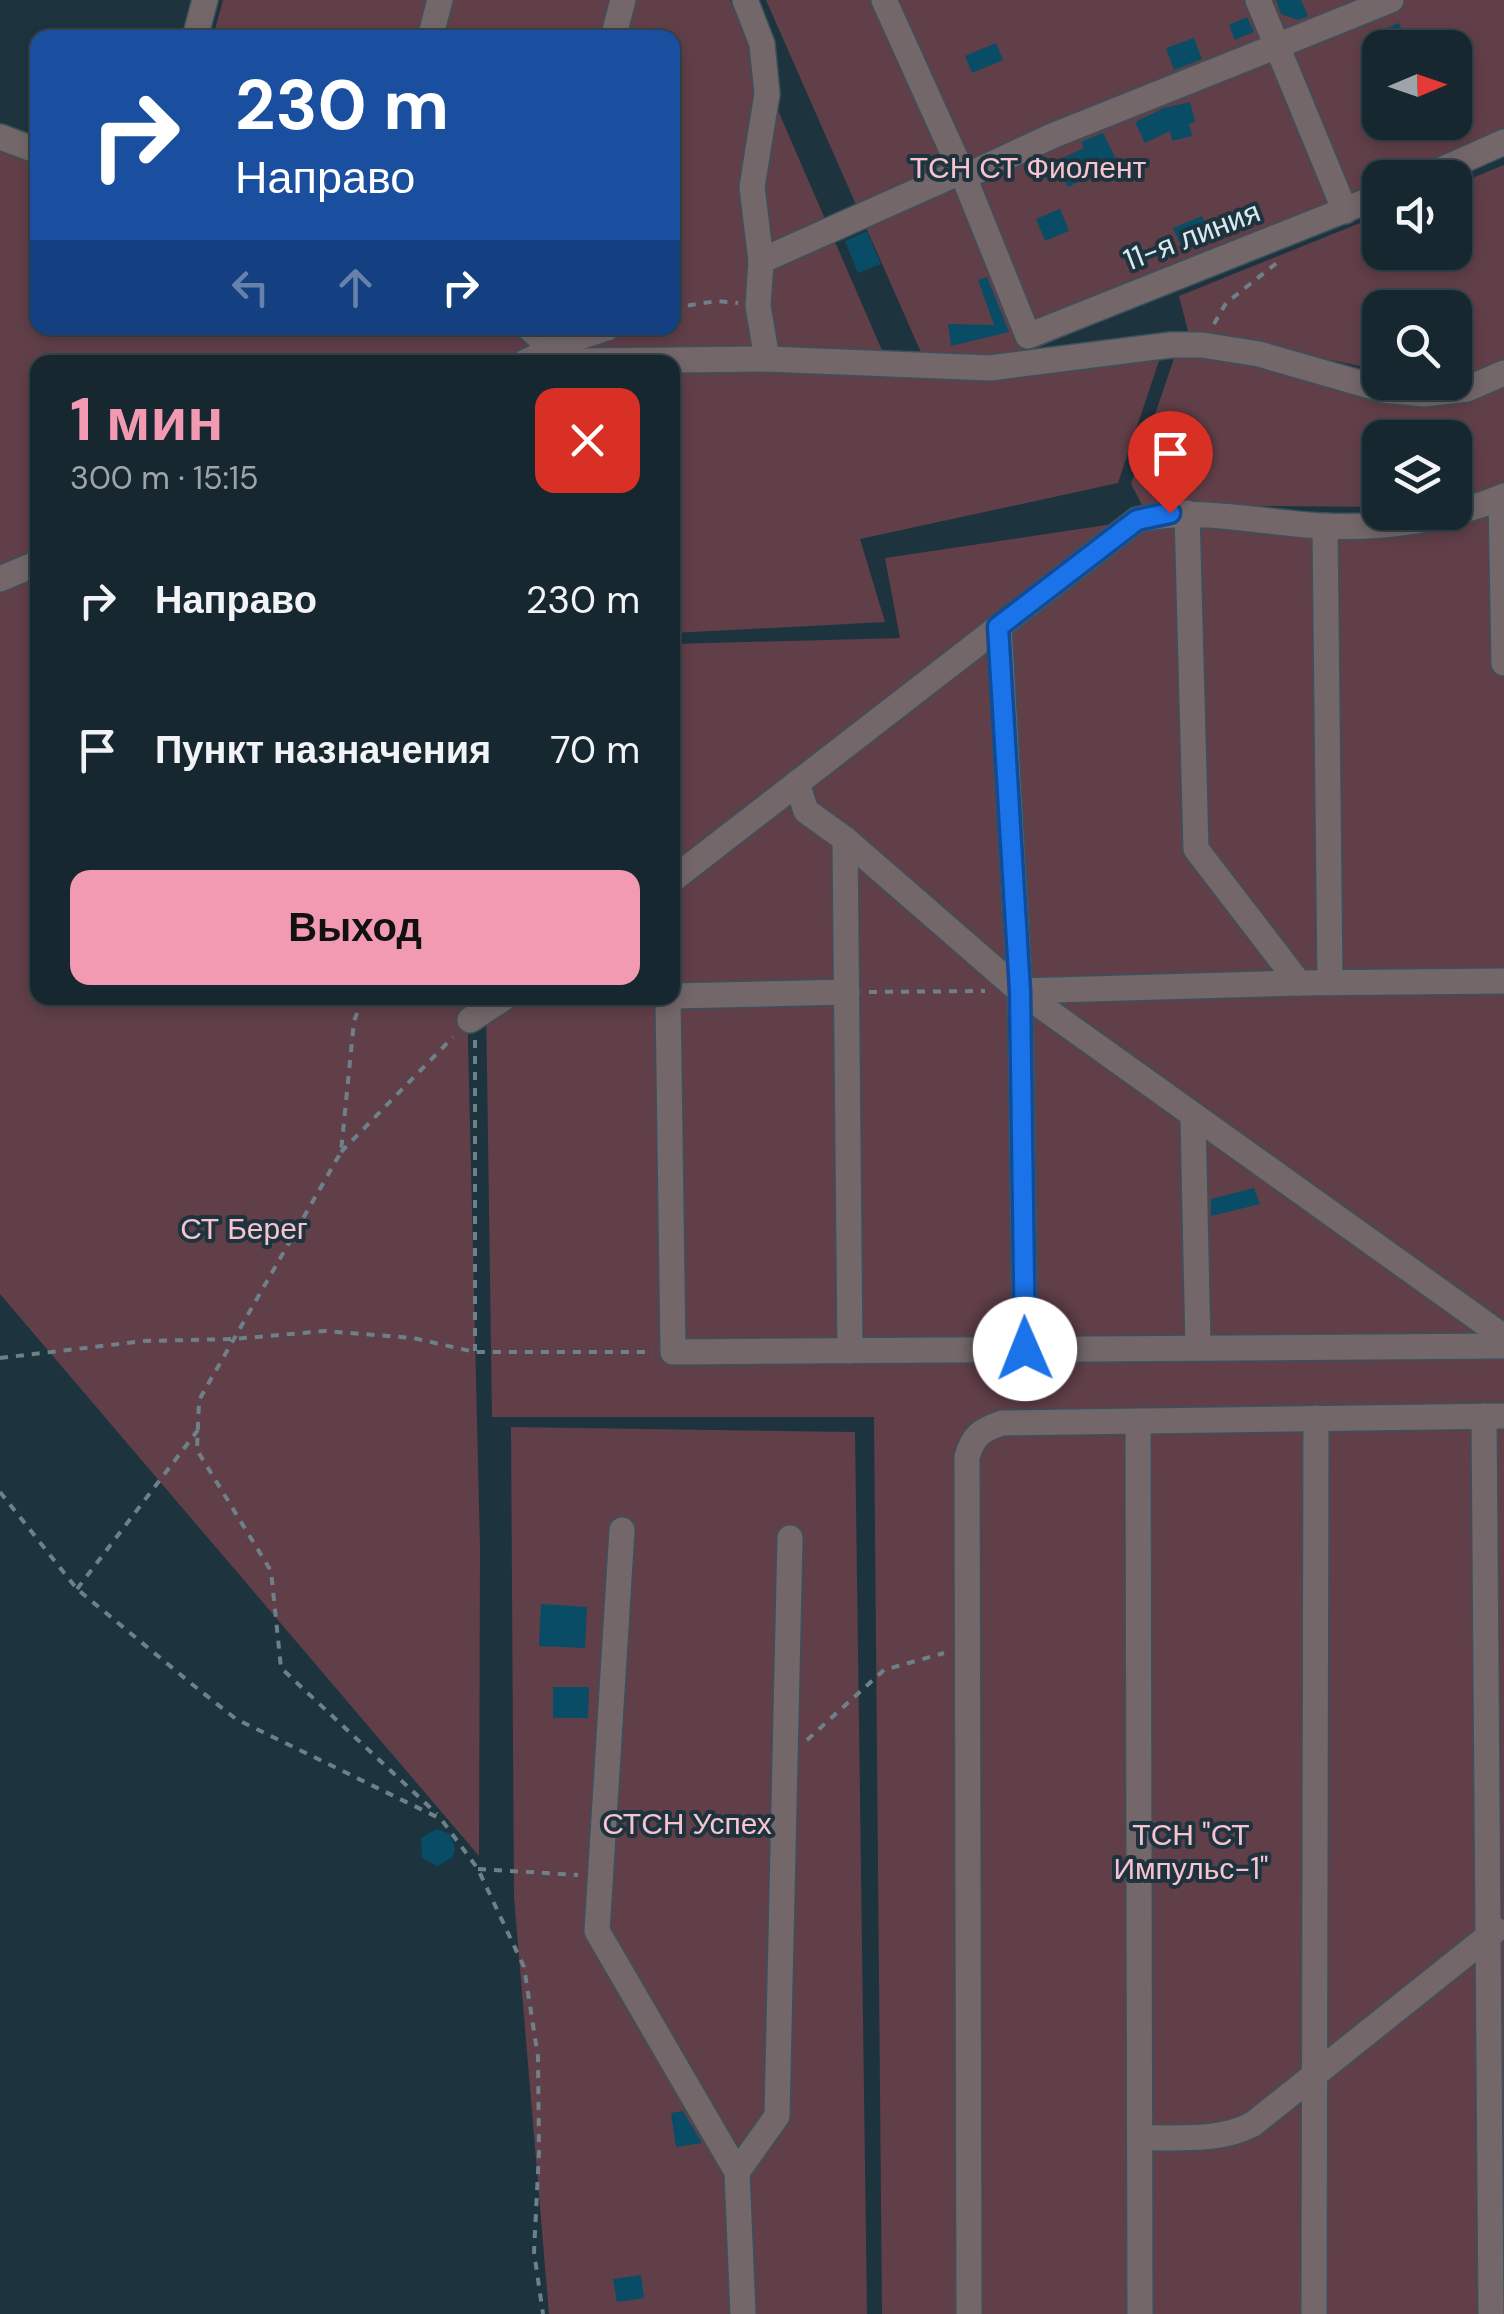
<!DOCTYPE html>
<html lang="ru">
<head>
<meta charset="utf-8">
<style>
  body { margin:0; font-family:"DM Sans",sans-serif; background:#1f2f37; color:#f1f3f6; height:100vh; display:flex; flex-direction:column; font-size:38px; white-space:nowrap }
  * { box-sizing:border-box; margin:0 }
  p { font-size:32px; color:#9ea5aa }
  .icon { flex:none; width:55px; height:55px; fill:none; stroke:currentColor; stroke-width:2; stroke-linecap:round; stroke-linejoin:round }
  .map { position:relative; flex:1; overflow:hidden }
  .details { position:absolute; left:30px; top:355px; width:650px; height:650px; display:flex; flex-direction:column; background:#16272f; border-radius:20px; box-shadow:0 5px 15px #0003,0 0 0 2px #35444b }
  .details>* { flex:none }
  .banner { position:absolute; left:30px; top:30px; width:650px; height:305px; border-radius:20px; box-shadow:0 5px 15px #0003,0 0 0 2px #35444b; background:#1a4fa0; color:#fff; overflow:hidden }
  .needle { width:65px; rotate:88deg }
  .controls { position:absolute; left:1362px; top:30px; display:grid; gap:20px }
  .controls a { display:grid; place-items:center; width:110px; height:110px; border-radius:20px; background:#16272f; box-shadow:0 5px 15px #0003,0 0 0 2px #35444b; font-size:50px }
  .pin { position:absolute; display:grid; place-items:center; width:85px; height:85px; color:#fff; margin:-102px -42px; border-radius:50% 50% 50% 0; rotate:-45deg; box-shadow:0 0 10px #0007 }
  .pin .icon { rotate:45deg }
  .me { position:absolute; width:110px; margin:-55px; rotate:359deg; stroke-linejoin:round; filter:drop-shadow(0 0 8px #0008) }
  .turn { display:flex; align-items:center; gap:35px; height:210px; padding:0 40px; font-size:45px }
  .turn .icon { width:130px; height:130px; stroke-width:2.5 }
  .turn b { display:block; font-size:70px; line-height:85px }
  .lanes { display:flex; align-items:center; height:95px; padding:0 40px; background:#0003; justify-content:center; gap:50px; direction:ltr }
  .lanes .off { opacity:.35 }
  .round { display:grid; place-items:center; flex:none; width:105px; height:105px; border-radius:20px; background:#1f2f37 }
  .summary { display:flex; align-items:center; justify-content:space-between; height:170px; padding:0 40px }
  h1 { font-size:60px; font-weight:800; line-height:75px; color:#f19ab2 }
  .button { display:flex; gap:20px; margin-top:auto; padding:20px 40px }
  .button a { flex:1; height:115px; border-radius:20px; background:#f19ab2; color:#111; font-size:40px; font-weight:800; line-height:115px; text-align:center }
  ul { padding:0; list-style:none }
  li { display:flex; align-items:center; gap:30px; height:150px; padding:0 40px }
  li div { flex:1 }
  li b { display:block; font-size:38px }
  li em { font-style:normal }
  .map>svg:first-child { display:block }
  .green { fill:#613f48; fill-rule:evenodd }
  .building { fill:#084c66 }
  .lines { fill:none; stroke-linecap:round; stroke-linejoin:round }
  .minor-casing { stroke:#3b515b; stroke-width:28 }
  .path { stroke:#6e818a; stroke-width:4; stroke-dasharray:8 8; stroke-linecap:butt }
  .minor { stroke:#736769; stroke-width:25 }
  .route-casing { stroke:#114b97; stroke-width:25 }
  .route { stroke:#1a73e8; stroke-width:18 }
  .labels { text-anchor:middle; stroke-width:8; stroke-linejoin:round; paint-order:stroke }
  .park-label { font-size:30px; fill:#f8c2cf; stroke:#1d343f }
  .street-label { font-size:30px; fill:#dae8ef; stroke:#1d343f }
</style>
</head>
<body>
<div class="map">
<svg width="1504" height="2314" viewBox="0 0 1504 2314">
  <rect width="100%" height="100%" fill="#1d343f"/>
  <g class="green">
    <polygon points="223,0 730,0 891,371 1162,352 1118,483 860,539 885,622 673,633 672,362 38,362 38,998 467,998 480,1548 479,1856 0,1294 0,148 37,160 38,328 672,328 672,38 213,37"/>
    <path d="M766,0H1504V153L1445,177L1380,178V205L1020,355L927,366ZM1380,48H1455V122H1380Z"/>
    <polygon points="1504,165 1504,365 1455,382 1455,308 1380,308 1380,370 1188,331 1179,296 1380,215 1380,252 1455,252 1455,185"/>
    <polygon points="1177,350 1451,399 1504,377 1504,485 1455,504 1455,438 1380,438 1380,507 1142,505 1131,484"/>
    <polygon points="1504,490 1504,2314 882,2314 874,1417 492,1417 486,998 672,998 673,644 900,638 885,558 1187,513 1443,514"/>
    <polygon points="511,1427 855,1432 867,2314 549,2314 514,1897"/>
  </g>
  <g class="building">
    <polygon points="1276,0 1301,0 1308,16 1298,20 1281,14"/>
    <polygon points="1247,17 1254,32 1235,40 1229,25"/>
    <polygon points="1399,23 1410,48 1387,48 1380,31"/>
    <polygon points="1194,38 1202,59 1174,70 1166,48"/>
    <polygon points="996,43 1003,60 972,73 965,56"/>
    <polygon points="1190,102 1195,122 1189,124 1192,136 1172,141 1170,131 1145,143 1135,122 1164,108"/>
    <polygon points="1103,133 1118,163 1068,187 1056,161 1084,148 1081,142"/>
    <polygon points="1060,209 1069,231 1045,241 1036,219"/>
    <polygon points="1202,216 1208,232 1201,235 1204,242 1183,250 1173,228"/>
    <polygon points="867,231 881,264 858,273 845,241"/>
    <polygon points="987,277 1009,332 951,346 948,324 994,325 978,280"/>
    <polygon points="1254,1188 1260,1204 1211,1216 1211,1199"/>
    <polygon points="541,1604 587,1607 585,1648 539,1646"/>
    <polygon points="553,1687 589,1687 588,1718 553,1718"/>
    <polygon points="437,1829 450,1834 455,1849 452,1858 437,1866 422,1858 421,1838"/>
    <polygon points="683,2111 702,2143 676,2147 671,2113"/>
    <polygon points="641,2275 644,2298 617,2302 613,2279"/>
  </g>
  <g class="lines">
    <g class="minor-casing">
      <g id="minor">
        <polyline points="745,0 762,44 767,94 752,187 761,261 758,306 767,359"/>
        <polyline points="884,0 964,177 1028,336 1380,196"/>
        <polyline points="1258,0 1277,46 1391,0"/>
        <polyline points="195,38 205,0"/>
        <polyline points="430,38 440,0"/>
        <polyline points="613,38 623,0"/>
        <polyline points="0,137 38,151"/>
        <polyline points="964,177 1052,136 1277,46 1345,211"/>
        <polyline points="1423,178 1504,142"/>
        <polyline points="761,261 951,176"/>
        <path d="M529,328C546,342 556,357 579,361L767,359L990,368L1171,345H1202L1259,354L1384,390L1424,394L1467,389L1504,373"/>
        <polyline points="525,362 579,337 607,328"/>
        <polyline points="1501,498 1504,663"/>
        <polyline points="1187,513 1196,849 1299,983"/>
        <polyline points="1325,526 1330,982"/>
        <polyline points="0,579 38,563"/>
        <polyline points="999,627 1020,991 1025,1349"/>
        <polyline points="797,783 806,811 845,839 1020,991 1504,1337"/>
        <polyline points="845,839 850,1351"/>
        <path d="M672,880L1137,520C1199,506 1260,523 1322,526C1382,529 1449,520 1504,496"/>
        <polyline points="1020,991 1299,983 1504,981"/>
        <polyline points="672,996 847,992"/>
        <polyline points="668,998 673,1352 1504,1346"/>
        <polyline points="470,1020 504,998"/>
        <polyline points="1193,1117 1198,1348"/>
        <polyline points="1484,1416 1491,2314"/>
        <polyline points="1138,1421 1140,2314"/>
        <polyline points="622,1530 597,1931 737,2172 743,2314"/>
        <path d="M1140,2138C1177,2137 1220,2142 1253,2124L1496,1930"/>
        <polyline points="737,2172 777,2116 790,1538"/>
        <path d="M969,2314L967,1457C973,1436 981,1430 1002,1423L1504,1416"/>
        <polyline points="1314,2314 1316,1418"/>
      </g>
    </g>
    <g class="path">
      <polyline points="672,308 717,301 738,303"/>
      <polyline points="1214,324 1226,303 1278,262"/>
      <polyline points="869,992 985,991"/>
      <polyline points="363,998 354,1021 341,1152 199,1400 197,1450 271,1571 281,1668 437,1814"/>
      <polyline points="475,1040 475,1351"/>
      <polyline points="341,1152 453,1037"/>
      <polyline points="0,1358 144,1341 234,1339 325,1331 413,1338 475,1352 653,1352"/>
      <polyline points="0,1492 77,1589 193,1685 236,1719 441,1819 478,1869 524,1967 538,2057 539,2152 534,2252 543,2314"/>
      <polyline points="77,1589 198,1430"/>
      <polyline points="807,1740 884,1670 944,1653"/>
      <polyline points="478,1869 578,1875"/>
    </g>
    <use href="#minor" class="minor"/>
  </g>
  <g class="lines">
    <g class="route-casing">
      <polyline id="route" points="1025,1349 1020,991 998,627 1137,520 1170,513"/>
    </g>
    <use href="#route" class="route"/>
  </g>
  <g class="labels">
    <g class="park-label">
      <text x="1028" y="178">ТСН СТ Фиолент</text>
      <text x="244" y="1239">СТ Берег</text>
      <text x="687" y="1834">СТСН Успех</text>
      <text x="1191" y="1845">ТСН "СТ<tspan x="1191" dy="34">Импульс-1"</tspan></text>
    </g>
    <g class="street-label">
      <text transform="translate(1192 236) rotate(-21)" y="10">11-я линия</text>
    </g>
  </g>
</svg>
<div class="controls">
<a><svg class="needle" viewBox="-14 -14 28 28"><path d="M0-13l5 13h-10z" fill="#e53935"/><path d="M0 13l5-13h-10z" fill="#9ea5aa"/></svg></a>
<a><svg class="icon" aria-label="sound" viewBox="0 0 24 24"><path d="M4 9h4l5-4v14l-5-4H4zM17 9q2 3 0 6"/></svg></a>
<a><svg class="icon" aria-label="search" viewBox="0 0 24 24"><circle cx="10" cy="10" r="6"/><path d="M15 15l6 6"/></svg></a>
<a><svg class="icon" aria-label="layers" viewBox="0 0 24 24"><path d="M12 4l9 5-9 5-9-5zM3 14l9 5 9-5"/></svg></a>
</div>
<div class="pin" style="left:1170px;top:513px;background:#d93025"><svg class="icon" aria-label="arrive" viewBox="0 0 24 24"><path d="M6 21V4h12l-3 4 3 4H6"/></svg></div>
<svg class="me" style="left:1025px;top:1349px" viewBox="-20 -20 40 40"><circle r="19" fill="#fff"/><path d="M0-13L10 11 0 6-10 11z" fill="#1a73e8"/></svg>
<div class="banner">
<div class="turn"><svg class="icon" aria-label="right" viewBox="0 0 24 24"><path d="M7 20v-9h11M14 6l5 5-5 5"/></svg><div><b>230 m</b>Направо</div></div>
<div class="lanes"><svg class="icon off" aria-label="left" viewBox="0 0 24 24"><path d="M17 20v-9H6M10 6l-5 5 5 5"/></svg><svg class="icon off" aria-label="ahead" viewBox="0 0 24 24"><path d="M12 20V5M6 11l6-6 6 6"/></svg><svg class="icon" aria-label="right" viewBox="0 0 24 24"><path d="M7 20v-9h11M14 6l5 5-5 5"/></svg></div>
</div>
<section class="details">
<div class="summary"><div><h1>1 мин</h1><p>300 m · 15:15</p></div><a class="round" style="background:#d93025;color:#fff"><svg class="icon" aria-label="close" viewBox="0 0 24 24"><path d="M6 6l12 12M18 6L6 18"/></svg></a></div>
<ul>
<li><svg class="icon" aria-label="right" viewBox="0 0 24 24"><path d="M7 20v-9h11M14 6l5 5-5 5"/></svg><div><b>Направо</b></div><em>230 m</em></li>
<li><svg class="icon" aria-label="arrive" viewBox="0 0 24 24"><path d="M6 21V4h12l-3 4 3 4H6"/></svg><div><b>Пункт назначения</b></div><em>70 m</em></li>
</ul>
<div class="button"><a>Выход</a></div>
</section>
</div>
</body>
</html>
